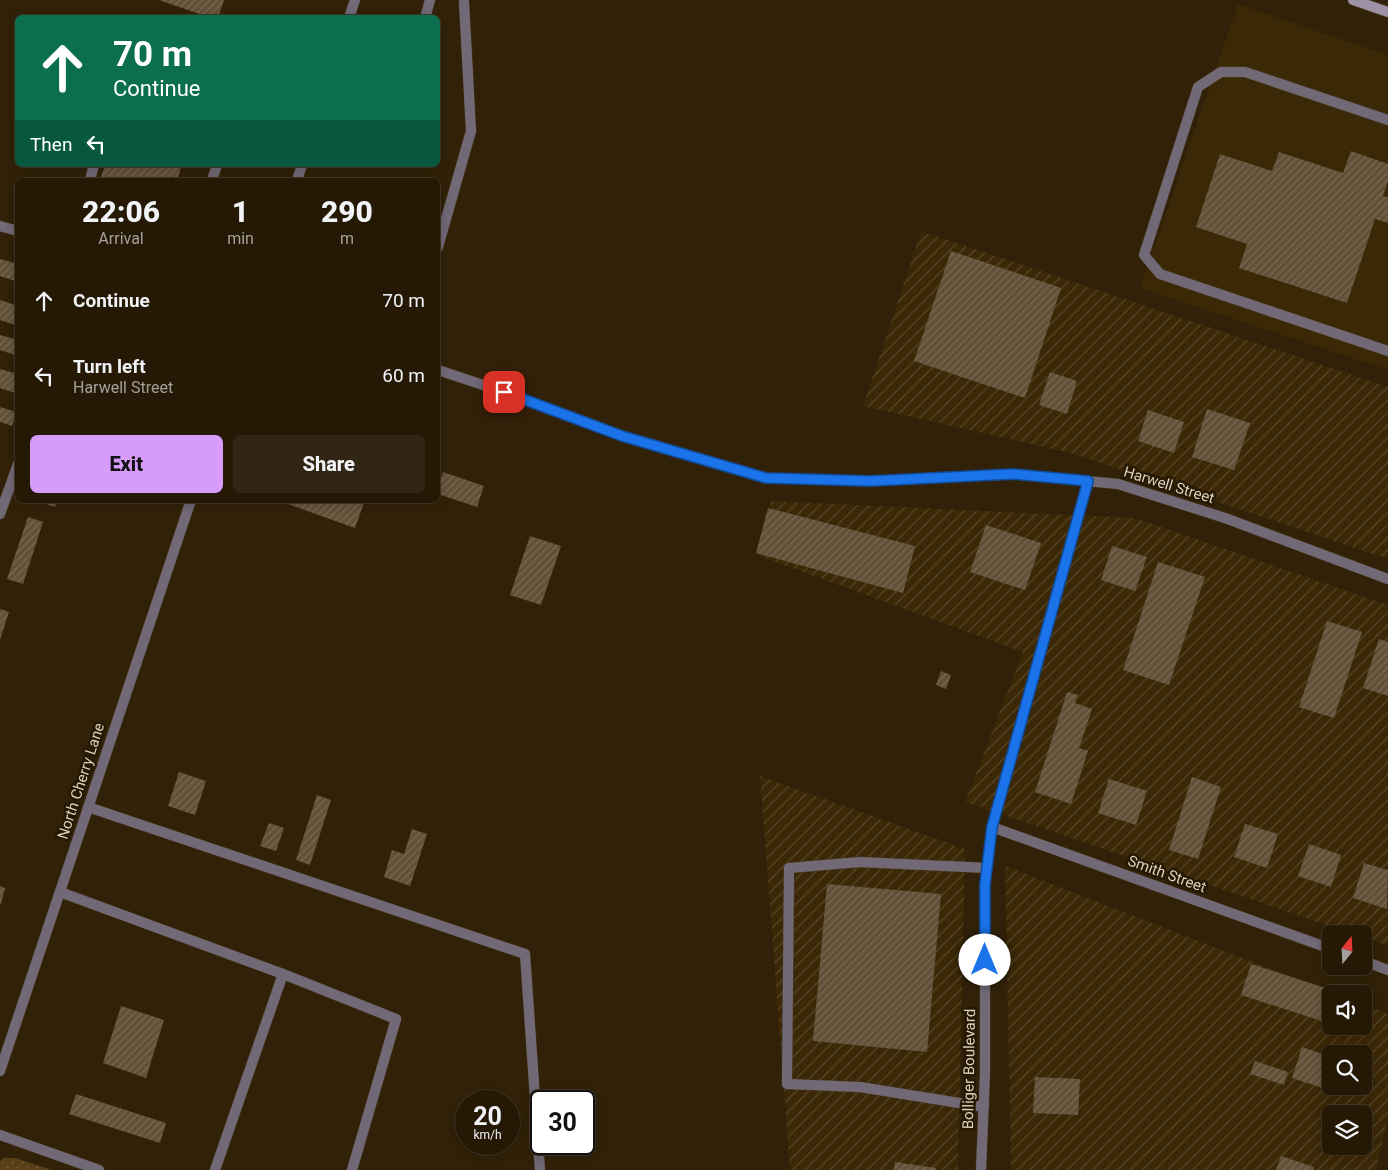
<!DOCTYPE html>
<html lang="en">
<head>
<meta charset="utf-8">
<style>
  body { margin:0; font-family:Roboto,sans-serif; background:#312614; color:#f1f3f6; height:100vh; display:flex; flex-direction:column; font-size:19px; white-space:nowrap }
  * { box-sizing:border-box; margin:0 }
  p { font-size:16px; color:#a3a09b }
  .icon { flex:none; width:28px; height:28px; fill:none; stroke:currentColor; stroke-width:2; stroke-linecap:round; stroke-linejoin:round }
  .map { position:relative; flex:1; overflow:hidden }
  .side { position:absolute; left:15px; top:178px; width:425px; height:325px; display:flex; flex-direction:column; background:#251906; border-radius:8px; box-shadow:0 2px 12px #0003,0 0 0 1px #423828 }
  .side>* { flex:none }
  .hud { position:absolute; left:15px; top:15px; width:425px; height:152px; border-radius:8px; box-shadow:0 2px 12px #0003,0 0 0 1px #423828; background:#0b6e4f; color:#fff; overflow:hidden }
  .needle { width:32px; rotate:18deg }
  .buttons { position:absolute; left:1322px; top:925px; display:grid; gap:10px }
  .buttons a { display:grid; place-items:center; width:50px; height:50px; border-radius:8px; background:#251906; box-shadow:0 2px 12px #0003,0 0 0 1px #423828; font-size:25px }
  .speed { position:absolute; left:455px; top:1090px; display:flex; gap:10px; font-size:25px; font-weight:700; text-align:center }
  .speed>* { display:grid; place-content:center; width:65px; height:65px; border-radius:50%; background:#251906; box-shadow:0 2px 12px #0003,0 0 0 1px #423828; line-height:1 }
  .speed small { font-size:12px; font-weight:400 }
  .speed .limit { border:2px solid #111; border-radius:8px; background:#fff; color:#111 }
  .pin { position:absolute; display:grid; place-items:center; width:42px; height:42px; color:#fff; margin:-21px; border-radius:10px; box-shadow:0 2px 8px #0006 }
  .me { position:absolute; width:55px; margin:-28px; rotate:0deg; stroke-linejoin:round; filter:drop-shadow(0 0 4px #0008) }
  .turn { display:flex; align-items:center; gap:18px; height:105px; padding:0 15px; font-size:22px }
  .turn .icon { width:65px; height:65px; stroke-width:2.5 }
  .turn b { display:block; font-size:35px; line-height:42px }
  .then { display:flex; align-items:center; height:48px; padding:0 15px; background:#0003; gap:10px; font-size:19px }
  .eta { display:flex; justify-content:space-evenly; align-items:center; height:85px; text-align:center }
  .eta b { font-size:30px; font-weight:800; line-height:35px }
  .cta { display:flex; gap:10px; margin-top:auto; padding:10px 15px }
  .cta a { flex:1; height:58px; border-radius:8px; background:#d79bf9; color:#111; font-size:20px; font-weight:800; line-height:58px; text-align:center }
  .cta a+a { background:#312614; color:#f1f3f6 }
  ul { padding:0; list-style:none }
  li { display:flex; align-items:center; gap:15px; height:75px; padding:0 15px }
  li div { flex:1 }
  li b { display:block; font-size:19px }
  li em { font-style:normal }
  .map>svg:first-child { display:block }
  .built { fill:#3b2806 }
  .industrial { fill:url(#industrial-furrows); fill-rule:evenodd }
  .green { fill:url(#green-dots) }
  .building { fill:url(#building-hatch) }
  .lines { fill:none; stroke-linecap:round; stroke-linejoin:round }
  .service-casing { stroke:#4c3d26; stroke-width:11 }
  .minor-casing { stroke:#4c3d26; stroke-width:11 }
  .tertiary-casing { stroke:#4c3d26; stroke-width:11 }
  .secondary-casing { stroke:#4c3d26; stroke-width:11 }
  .service { stroke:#716a76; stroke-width:10 }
  .minor { stroke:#716a76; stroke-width:10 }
  .tertiary { stroke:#716a76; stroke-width:10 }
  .secondary { stroke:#9d92a5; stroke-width:10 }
  .route-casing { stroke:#114b97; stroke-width:12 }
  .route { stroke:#1a73e8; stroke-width:9 }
  .labels { text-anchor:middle; stroke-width:5; stroke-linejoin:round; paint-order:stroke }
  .street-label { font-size:15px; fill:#dad0c2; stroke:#261801 }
</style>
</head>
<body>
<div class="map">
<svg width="1388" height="1170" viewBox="0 0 1388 1170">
  <defs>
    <pattern id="industrial-furrows" width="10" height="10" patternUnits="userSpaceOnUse" patternTransform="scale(1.25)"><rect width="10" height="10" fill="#3b2806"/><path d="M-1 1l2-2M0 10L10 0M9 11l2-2" fill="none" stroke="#574629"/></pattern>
    <pattern id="green-dots" width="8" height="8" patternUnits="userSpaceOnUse" patternTransform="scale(1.25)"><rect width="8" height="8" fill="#583f16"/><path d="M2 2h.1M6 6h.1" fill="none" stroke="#6f5a36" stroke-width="1.8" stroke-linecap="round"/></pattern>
    <pattern id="building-hatch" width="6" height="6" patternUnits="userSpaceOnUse" patternTransform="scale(1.25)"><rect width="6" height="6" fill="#625138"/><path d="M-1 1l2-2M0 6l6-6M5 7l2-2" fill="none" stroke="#786953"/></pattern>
  </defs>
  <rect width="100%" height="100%" fill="#312108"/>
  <polygon class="built" points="1238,4 1388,55 1388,370 1140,288"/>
  <g class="industrial">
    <polygon points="921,231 1388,387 1388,559 1071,453 863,406"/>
    <polygon points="771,501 1135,518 1388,605 1388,946 1364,937 1364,934 1353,934 965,802 1023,652 759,556"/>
    <polygon points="760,776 965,849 958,1170 790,1170"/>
    <path d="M1005,866L1335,994H1331V1026H1364V1005L1388,1014V1117L1376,1170H1011ZM1331,1054H1364V1086H1331ZM1331,1114H1364V1146H1331Z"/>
  </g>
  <polygon class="green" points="3,1158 15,1158 52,1170 0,1170 0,1162"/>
  <g class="building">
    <polygon points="159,0 224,0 218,18 211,18"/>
    <polygon points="1351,151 1388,164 1388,180 1383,196 1388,197 1388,223 1375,219 1347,303 1239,268 1247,244 1196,227 1220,154 1272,171 1279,152 1343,173"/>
    <polygon points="105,165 182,165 177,180 109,180 101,177"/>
    <polygon points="951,251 1061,288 1025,398 914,361"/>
    <polygon points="0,259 18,264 18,282 0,276"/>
    <polygon points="0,300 18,306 18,326 0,320"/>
    <polygon points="0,335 18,340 18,356 0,350"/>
    <polygon points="0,369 18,374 18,394 0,388"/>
    <polygon points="1050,372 1077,381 1067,414 1039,405"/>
    <polygon points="0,407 16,412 12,426 0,422"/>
    <polygon points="1207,409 1250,423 1234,470 1192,457"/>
    <polygon points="1148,410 1184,422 1174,453 1138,441"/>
    <polygon points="443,472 484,486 477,507 438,494 438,488"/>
    <polygon points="34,500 58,500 55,507"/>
    <polygon points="286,500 365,500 355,528 285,503"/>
    <polygon points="768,508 915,546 903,593 756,553"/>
    <polygon points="28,517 43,522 23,584 7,579"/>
    <polygon points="986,525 1041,543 1025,590 970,572"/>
    <polygon points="530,536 561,546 541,605 510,595"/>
    <polygon points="1112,546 1147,557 1135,591 1101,580"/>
    <polygon points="1158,562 1205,577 1169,685 1123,670"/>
    <polygon points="0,609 9,612 0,640"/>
    <polygon points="1327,621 1362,632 1334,718 1299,707"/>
    <polygon points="1379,639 1388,642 1388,696 1363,688"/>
    <polygon points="941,671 951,675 946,689 936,685"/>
    <polygon points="1067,692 1078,695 1075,703 1092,709 1079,748 1088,751 1071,804 1035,792"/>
    <polygon points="179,772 206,781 195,815 168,806"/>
    <polygon points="1192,777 1221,787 1198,859 1169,850"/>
    <polygon points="1109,779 1147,791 1136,825 1098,813"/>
    <polygon points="317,795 331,800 310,865 296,860"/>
    <polygon points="269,823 284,828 276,851 260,846"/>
    <polygon points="1245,824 1278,834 1267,868 1234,857"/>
    <polygon points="412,829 427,834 410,886 384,877 392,850 404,854"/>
    <polygon points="1309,844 1341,855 1331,887 1298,876"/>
    <polygon points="1364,863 1388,870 1387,909 1353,898"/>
    <polygon points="827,884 941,894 927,1052 813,1041"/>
    <polygon points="0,886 5,888 1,904 0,904"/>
    <polygon points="1251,964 1341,993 1331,994 1331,1024 1241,995"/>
    <polygon points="1364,1001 1372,1003 1362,1034 1339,1027 1364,1026"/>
    <polygon points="121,1006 164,1020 146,1078 103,1063"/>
    <polygon points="1302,1047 1331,1057 1331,1086 1344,1086 1341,1094 1292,1078"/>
    <polygon points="1255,1061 1288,1072 1284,1085 1250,1074"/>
    <polygon points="1035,1077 1080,1079 1078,1115 1033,1113"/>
    <polygon points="76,1094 166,1123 160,1143 69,1114"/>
    <polygon points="1281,1156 1314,1167 1313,1170 1276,1170"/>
    <polygon points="895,1162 936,1168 936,1170 894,1170"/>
  </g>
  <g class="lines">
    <g class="service-casing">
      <g id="service">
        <polyline points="425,18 430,0"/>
        <polyline points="1388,120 1245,72 1221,72 1198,87 1144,255 1160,274 1388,351"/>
        <polyline points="90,180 94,165"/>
        <polyline points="212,180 217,165"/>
        <polyline points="438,247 471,131 464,2"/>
        <polyline points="88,807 525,954 540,1170"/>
        <polyline points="60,892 283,974 215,1170"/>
        <polyline points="283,974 396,1019 352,1170"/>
        <polyline points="984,1107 860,1087 787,1084 789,868 860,862 987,868"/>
      </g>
    </g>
    <g class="minor-casing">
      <g id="minor">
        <polyline points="0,226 18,231"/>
        <polyline points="438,370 504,392 623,436 767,478 871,481 1013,474 1118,484 1225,518 1388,579"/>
        <polyline points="0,514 18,464"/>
        <polyline points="992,827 1331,949"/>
        <polyline points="1364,961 1388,970"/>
        <polyline points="0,1135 99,1170"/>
        <polyline points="981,1170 985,1074 985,885 992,827 1088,481"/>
      </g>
    </g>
    <g class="tertiary-casing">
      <g id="tertiary">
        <polyline points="349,18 355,0"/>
        <polyline points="297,180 302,165"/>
        <polyline points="0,1071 191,500"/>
      </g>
    </g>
    <g class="secondary-casing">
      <polyline id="secondary" points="1353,0 1388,12"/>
    </g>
    <use href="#service" class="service"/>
    <use href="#minor" class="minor"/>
    <use href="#tertiary" class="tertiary"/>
    <use href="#secondary" class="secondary"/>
  </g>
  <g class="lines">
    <g class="route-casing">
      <polyline id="route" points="504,392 622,436 766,478 871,481 1013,474 1088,481 992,827 985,884 985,960"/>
    </g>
    <use href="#route" class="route"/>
  </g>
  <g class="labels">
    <g class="street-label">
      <text transform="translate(1169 485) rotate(17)" y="5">Harwell Street</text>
      <text transform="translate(81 781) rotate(-72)" y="5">North Cherry Lane</text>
      <text transform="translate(1167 874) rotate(20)" y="5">Smith Street</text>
      <text transform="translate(969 1069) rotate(-89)" y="5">Bolliger Boulevard</text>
    </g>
  </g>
</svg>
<div class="buttons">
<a><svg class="needle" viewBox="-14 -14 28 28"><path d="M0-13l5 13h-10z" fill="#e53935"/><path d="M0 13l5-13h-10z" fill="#a3a09b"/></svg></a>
<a><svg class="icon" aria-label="sound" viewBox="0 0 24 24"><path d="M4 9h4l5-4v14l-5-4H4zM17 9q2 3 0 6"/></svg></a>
<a><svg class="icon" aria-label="search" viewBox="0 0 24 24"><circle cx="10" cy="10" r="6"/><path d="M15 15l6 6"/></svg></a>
<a><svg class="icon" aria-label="layers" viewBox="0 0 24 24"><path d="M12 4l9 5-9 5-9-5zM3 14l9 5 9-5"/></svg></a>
</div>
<div class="speed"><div>20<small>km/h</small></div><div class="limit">30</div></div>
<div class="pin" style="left:504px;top:392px;background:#d93025"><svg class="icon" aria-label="arrive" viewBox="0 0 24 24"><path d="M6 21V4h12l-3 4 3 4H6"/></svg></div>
<svg class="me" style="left:985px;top:960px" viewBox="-20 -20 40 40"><circle r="19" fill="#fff"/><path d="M0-13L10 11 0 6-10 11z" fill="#1a73e8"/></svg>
<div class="hud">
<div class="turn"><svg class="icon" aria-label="ahead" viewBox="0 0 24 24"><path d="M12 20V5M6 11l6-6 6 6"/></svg><div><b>70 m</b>Continue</div></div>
<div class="then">Then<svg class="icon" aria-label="left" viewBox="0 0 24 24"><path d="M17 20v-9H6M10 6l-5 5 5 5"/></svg></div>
</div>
<section class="side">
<div class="eta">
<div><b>22:06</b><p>Arrival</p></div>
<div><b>1</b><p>min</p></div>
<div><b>290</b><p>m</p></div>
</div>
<ul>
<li><svg class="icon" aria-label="ahead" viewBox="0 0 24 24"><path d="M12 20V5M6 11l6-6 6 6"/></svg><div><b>Continue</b></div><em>70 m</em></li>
<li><svg class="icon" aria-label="left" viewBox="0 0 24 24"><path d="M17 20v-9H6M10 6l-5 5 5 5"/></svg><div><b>Turn left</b><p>Harwell Street</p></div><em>60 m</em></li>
</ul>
<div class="cta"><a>Exit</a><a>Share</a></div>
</section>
</div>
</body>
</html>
